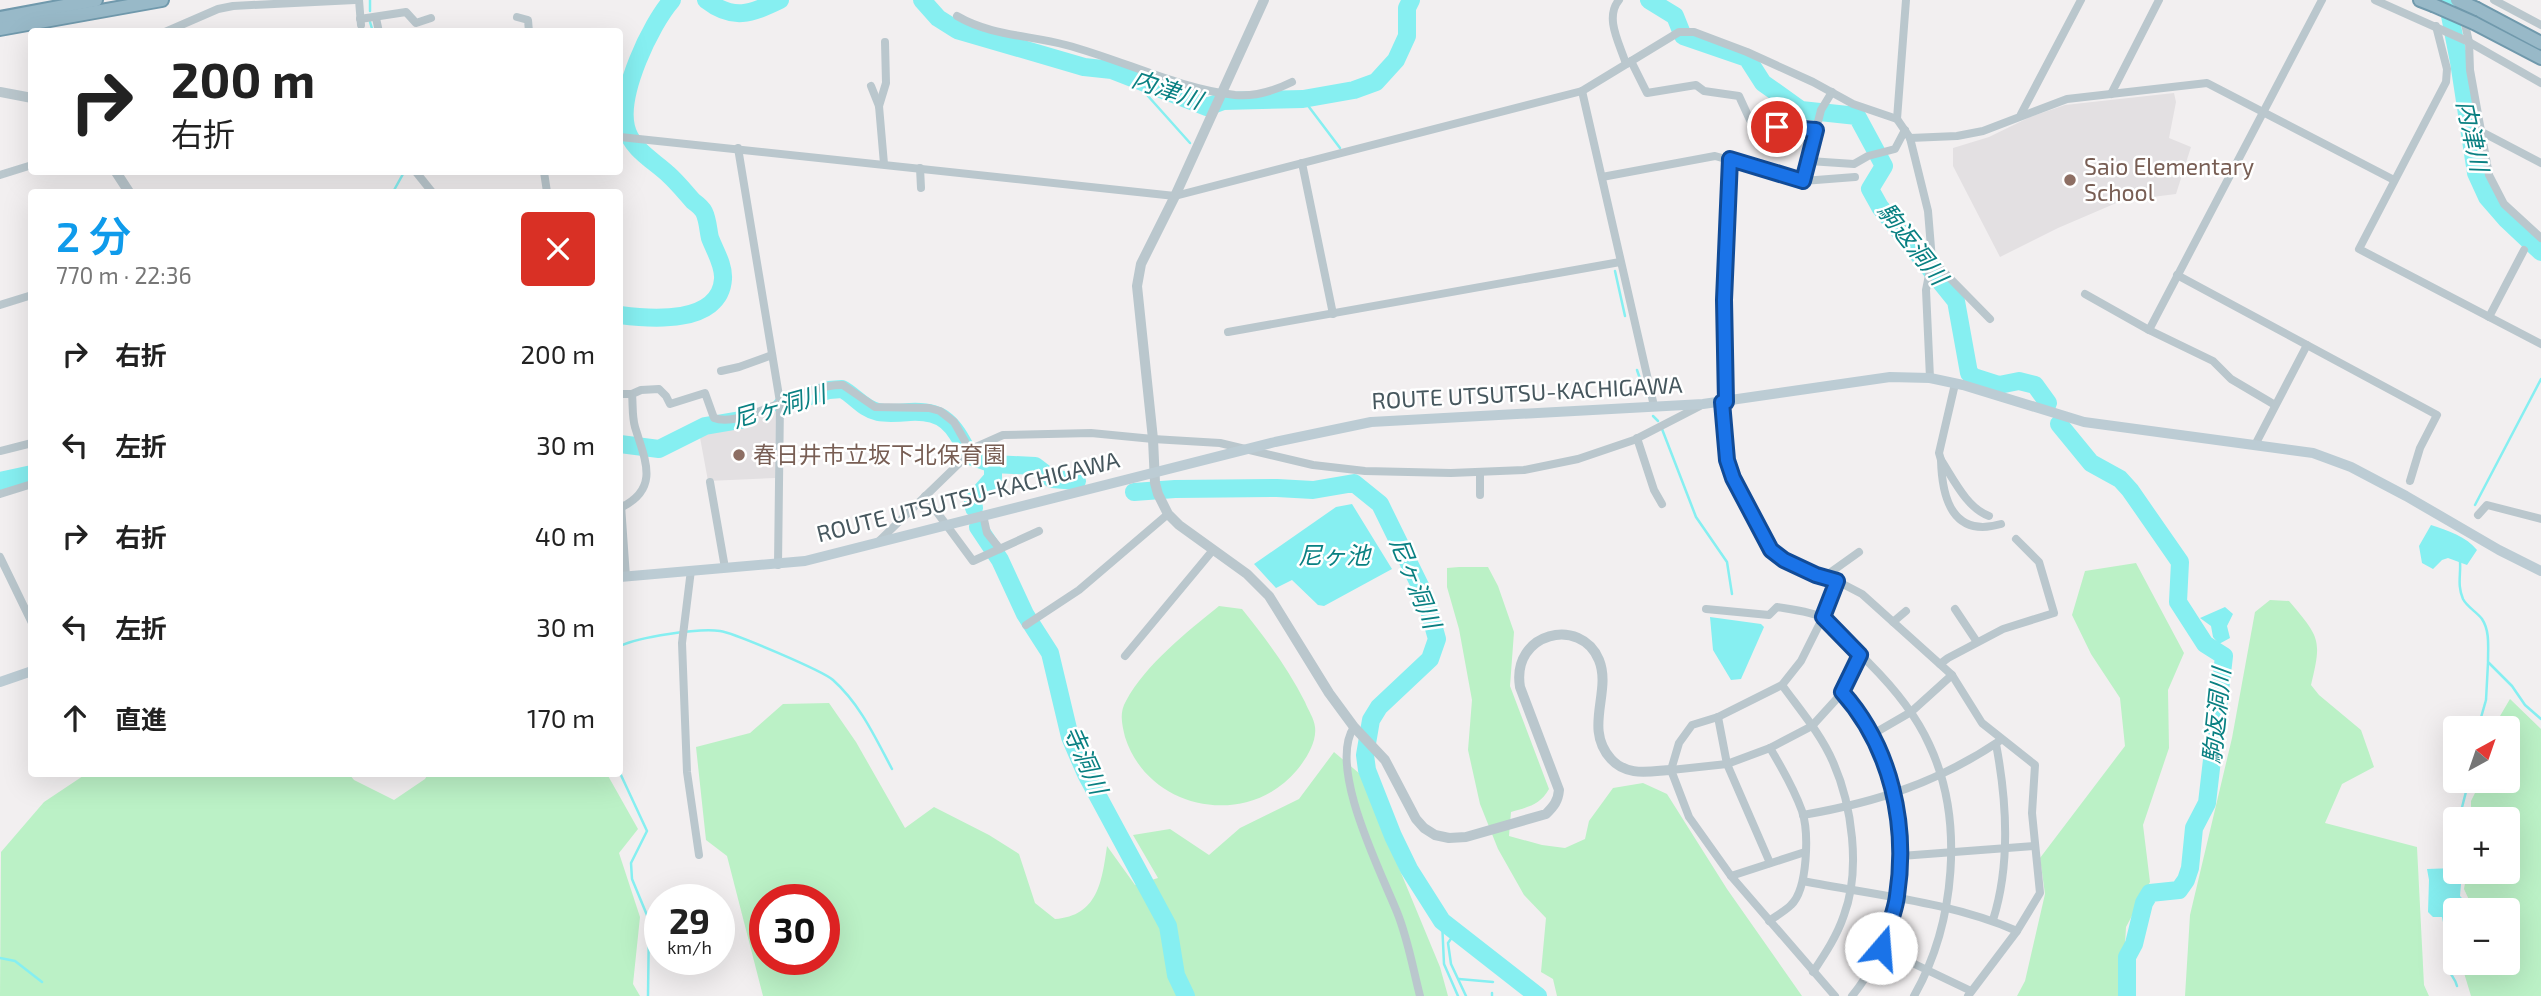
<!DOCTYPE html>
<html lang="ja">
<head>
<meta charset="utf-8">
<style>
  body { margin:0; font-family:"Exo 2","Noto Sans JP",sans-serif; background:#f6f6f6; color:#222; height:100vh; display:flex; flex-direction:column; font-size:26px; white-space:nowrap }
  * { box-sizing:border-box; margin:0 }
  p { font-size:23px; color:#767676 }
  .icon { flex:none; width:38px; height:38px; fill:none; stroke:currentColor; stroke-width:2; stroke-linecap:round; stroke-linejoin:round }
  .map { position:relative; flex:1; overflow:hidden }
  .details { position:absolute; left:28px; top:189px; width:595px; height:588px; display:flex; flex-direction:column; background:#fff; border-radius:7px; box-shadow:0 7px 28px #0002 }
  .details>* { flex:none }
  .hud { position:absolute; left:28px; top:28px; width:595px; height:147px; border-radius:7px; box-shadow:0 7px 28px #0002; background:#fff; color:#222; overflow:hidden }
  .needle { width:46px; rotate:40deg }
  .tools { position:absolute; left:2443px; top:716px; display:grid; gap:14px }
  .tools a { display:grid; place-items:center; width:77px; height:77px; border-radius:7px; background:#fff; box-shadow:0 7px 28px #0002; font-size:35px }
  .speed { position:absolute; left:644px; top:884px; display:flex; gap:14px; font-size:35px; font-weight:700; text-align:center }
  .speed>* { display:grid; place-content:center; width:91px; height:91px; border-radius:50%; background:#fff; box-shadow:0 7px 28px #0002; line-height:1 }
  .speed small { font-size:18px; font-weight:400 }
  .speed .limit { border:10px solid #d22; background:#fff; color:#111 }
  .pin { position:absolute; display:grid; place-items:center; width:60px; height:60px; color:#fff; margin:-30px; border:4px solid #fff; border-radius:50%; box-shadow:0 2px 7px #0007 }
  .me { position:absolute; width:77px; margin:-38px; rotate:18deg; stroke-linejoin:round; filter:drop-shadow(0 0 5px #0008) }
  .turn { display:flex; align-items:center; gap:24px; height:147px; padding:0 28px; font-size:32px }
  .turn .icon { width:91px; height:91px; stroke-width:2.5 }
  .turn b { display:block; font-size:49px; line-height:60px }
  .round { display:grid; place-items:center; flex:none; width:74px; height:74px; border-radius:7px; background:#f6f6f6 }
  .overview { display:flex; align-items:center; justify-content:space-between; height:119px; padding:0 28px }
  h1 { font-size:42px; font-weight:600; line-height:52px; color:#0f9beb }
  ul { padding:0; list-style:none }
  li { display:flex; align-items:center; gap:21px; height:91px; padding:0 28px }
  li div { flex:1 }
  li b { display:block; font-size:26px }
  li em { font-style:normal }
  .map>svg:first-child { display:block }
  .education { fill:#e3e0e2 }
  .green { fill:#bbf1c6; fill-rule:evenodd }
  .water { fill:#86eff1 }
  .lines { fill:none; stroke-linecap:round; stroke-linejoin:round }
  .stream { stroke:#86eff1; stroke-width:2.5 }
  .river { stroke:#86eff1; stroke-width:18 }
  .trunk-casing { stroke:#7099ac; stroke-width:16 }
  .minor { stroke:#bac7cd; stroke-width:8 }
  .tertiary { stroke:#bac7cd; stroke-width:10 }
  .secondary { stroke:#bcccd4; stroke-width:10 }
  .trunk { stroke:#98b9c8; stroke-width:12 }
  .trunk-bridge-casing { stroke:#7099ac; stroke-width:16; stroke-linecap:butt }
  .trunk-bridge { stroke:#98b9c8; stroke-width:12 }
  .route-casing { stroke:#114b97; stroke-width:18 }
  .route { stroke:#1a73e8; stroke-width:12 }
  .education-dot { fill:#8d6e63; stroke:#fff; stroke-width:2.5 }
  .labels { text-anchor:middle; stroke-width:5; stroke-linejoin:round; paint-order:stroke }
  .education-label { font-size:23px; fill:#785e54; stroke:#fff; text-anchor:start }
  .street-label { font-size:23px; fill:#46575e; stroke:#fff }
  .water-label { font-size:24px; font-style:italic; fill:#098082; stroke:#fff }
</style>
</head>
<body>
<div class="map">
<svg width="2541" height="996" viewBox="0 0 2541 996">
  <rect width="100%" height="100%" fill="#f2eff0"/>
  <g class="education">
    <polygon points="2174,93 2176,102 2169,138 2191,147 2176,194 2121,201 2058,228 2000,257 1953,166 1953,148 1989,137 2030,117 2065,105"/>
    <polygon points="776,408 775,478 708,481 699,432 708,427 746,421"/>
  </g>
  <g class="green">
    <polygon points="2136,563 2184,653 2168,690 2169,748 2143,825 2150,882 2126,927 2122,996 2017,996 2025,981 2045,894 2040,858 2125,746 2120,698 2091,654 2072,615 2085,571"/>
    <path d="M1459,567H1488L1498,586L1514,632L1510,686L1549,789C1540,805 1528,807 1511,812L1509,836L1542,845L1565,848L1585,839L1589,821L1613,788L1643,783L1667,794L1727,889L1802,996H1557L1553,979L1541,972L1546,918L1524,895L1498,849L1480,804L1468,750L1472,700L1459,629L1447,587V568Z"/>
    <path d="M2270,600L2289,601C2320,638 2322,639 2311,685L2319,695L2361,730L2374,767L2342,784L2325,823L2417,847L2424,985L2429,996H2185L2190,915L2232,738L2255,612Z"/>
    <path d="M1219,606L1242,609C1266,639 1288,668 1305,702C1308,710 1314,718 1315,727C1317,742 1306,759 1297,770C1247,830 1148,810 1125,737C1122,724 1119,713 1126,701C1146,664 1187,632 1219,606Z"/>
    <polygon points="2510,699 2541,729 2541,996 2471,996 2461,963 2508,962 2508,910 2468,910 2471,904 2464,889 2467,872 2508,872 2508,819 2471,819 2471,801 2481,781 2508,780 2508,728 2493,728"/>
    <path d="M829,703L856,742L905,828L934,807L989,835L1019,854L1035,903L1055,919C1098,916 1102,881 1107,846L1135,885L1158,878L1133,835L1170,829L1209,855L1240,828L1299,799L1334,752L1360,774L1440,967L1448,996H763L727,856L706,840L696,747L750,733L783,704ZM765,900H824V959H765Z"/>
    <polygon points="86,774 349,774 354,780 394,800 425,779 428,774 607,774 638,829 619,853 640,917 633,984 640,996 0,996 1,852 44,802"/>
  </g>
  <g class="water">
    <polygon points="1352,504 1392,569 1324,606 1318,605 1292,580 1276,588 1254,564 1336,507"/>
    <path d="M2431,525C2447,530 2467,537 2477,550L2467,565L2448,558L2442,560L2433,569L2422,563L2419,546Z"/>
    <polygon points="2225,607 2233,614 2227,626 2230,638 2219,644 2213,637 2211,626 2200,618"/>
    <polygon points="1710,617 1761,624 1764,627 1741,679 1731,680 1713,650"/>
    <polygon points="2455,868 2455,872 2462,872 2460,896 2467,903 2459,910 2455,910 2455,930 2452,934 2445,933 2442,917 2433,917 2428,912 2429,880 2427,869"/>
  </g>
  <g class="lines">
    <g class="stream">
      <polyline points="370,11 370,0"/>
      <polyline points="370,22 373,32"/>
      <polyline points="1131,77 1190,143"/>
      <polyline points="1303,99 1340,148"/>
      <polyline points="393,192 403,174"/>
      <polyline points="1615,271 1625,316"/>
      <polyline points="1637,370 1646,396"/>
      <polyline points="1653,416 1658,421"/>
      <polyline points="1662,429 1696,517 1727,562 1732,594"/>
      <polyline points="2475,505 2541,379"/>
      <path d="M2460,561C2461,575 2457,585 2463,599C2467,607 2477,612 2482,619C2490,631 2488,647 2488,662L2512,686L2525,705L2541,719"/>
      <path d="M620,646C639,637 698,628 720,631C734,633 823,671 833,680C860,704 875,737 892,769"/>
      <polyline points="620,657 620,669"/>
      <polyline points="2478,728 2486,700 2488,663"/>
      <polyline points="620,773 647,831 631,863 632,879 649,920 648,996"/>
      <polyline points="2459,819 2469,780"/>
      <polyline points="2448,870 2446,840 2455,838"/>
      <polyline points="1442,921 1444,964 1458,996"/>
      <polyline points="1455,933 1448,943 1451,964 1466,996"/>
      <path d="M2449,933C2448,944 2444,959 2449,970C2451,976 2455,978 2457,986"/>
      <polyline points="0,958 15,961 42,982"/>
      <polyline points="1459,979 1493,982"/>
      <polyline points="1492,996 1492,993"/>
    </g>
    <g class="river">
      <path d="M706,0C733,21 751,14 780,0"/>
      <polyline points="922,0 938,18 957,30 1084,67 1112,70 1207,107 1223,101 1303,99 1354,90 1376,82 1396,60 1407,36 1407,8 1411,0"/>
      <polyline points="1649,0 1675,16 1683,36 1747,58 1763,83 1801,110 1857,116 1884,166 1870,189 1880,207 1956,301 1969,373 1974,377 1999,385 2019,381 2035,385 2048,403"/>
      <polyline points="2447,0 2459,62 2476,173 2487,197 2507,220 2541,252"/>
      <path d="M620,315C650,319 720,325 723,279C724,265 715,251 710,238C708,230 708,220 704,212C702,208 697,204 693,201C685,192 677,182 668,174C653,160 631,149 626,127C618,94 650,25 672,0"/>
      <path d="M782,405L829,390L842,389C854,395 863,409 878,412C888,414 899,413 910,412C947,410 954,427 970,456L993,464L1035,466L1052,479L1077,481"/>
      <polyline points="2059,424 2091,463 2120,479 2130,490 2180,562 2178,602 2205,644 2224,656 2207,803 2194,828 2190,868 2186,880 2179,890 2150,893 2144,903 2134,944 2127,957 2127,996"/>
      <polyline points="620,444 659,449 705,426 746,419"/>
      <polyline points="0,481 32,474"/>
      <polyline points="1134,492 1175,489 1277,488 1313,490 1354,483 1380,504 1425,596 1437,639 1430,659 1379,707 1371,720 1365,755 1367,770 1393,836 1409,869 1442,921 1538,996"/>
      <polyline points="974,508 973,501 993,478 993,464"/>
      <polyline points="978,527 1000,560 1025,614 1050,653 1070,737 1086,774 1168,926 1176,975 1186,996"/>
    </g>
    <g class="trunk-casing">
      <g id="trunk">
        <polyline points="2420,0 2433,5"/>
        <polyline points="2477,9 2541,43"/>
        <polyline points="0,18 96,0"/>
        <polyline points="2474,23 2541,58"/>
        <polyline points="0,29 162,0"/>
      </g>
    </g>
    <g class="minor">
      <polyline points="359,0 361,25"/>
      <path d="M1619,0C1604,18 1620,44 1626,64"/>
      <polyline points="1906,0 1897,119 1910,138 1928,211 1932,260 1926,290 1930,378"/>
      <polyline points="2375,0 2469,42 2541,83"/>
      <polyline points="2494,0 2541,25"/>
      <polyline points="2463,15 2469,42 2470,70 2489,175 2504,204 2541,238"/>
      <path d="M957,16C991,36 1029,35 1066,45C1123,60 1176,88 1235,95C1256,97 1274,91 1292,82"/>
      <polyline points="517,17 528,20 529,32"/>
      <polyline points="376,18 379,32"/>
      <polyline points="360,19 406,12 416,23 431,18"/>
      <polyline points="2436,26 2447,69 2446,82 2359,249 2541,344"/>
      <polyline points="165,32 218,9 233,6 355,0"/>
      <polyline points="1631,61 1647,93 1696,85 1704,91 1739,96 1750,120 1777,126 1816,130"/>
      <polyline points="871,86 879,106 884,164"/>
      <polyline points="1582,91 1654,406"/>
      <polyline points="2111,94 2159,0"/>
      <polyline points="879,106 886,83 885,42"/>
      <polyline points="2021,114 2081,0"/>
      <polyline points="2480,131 2541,163"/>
      <polyline points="620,137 1175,196 1582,91 1679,32 1694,32 1747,52 1813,82 1853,104 1897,119"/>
      <polyline points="1910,138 1957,136 1983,131 2067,99 2207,83 2394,180"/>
      <polyline points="738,148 780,402 778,565"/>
      <polyline points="1809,161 1854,164 1868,156 1895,149 1905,130"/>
      <polyline points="1302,163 1333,314"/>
      <polyline points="920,168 921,188"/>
      <polyline points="416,172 432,192"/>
      <polyline points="544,172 547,192"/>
      <polyline points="0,175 32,165"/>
      <polyline points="1602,177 1715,156 1803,181 1855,177"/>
      <polyline points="1803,181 1821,110 1832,92"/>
      <polyline points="1932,260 1990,319"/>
      <polyline points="2177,275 2437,415 2420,448 2410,481"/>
      <polyline points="2085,294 2149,330 2213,361 2231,379 2275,405"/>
      <polyline points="0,305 32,295"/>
      <polyline points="2489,317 2524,250"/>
      <polyline points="2149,330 2322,0"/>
      <polyline points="1228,332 1620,262"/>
      <polyline points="721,371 739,367 772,355"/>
      <path d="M1955,384L1939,453L1941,460C1954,480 1967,508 1989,516"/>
      <polyline points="620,394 632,394"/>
      <polyline points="1722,402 1727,460 1733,478 1771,550 1784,560 1816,575 1837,581 1862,594 1952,675 1982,723 2035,765 2032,813 2040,893 2017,931 1968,996"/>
      <polyline points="1726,402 1724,300 1730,159"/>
      <polyline points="1637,438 1654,490 1662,504"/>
      <polyline points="2255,445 2307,345"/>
      <polyline points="0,451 32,443"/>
      <path d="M1941,460C1942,499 1953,538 2001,524"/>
      <polyline points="1480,472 1480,495"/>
      <polyline points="710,482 725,568"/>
      <polyline points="0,494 32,484"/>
      <polyline points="925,496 973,561 1039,531"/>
      <polyline points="621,505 626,577"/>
      <path d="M622,507C660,488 645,460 635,427C632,417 633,405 632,394L641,390L659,389L666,396L670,404L705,393L714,418C744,429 805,383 843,385L875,407L929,408L940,411L954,422L971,452"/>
      <polyline points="983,515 987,533 1000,549"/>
      <polyline points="2478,515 2487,505 2541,519"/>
      <polyline points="878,542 976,447 1003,435 1091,433 1153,439 1220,443 1313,465 1365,471 1451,473 1524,470 1578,459 1634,440 1700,406"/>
      <polyline points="0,557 32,623"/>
      <polyline points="691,570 682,643 687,772 699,855"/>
      <polyline points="1824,577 1859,552"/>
      <path d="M1706,609L1769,615L1777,607C1789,609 1814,612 1823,618C1836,626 1857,652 1869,663C1893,687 1915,713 1929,744C1965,820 1955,924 1914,996"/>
      <polyline points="1955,609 1977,642"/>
      <polyline points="1893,622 1906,611"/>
      <polyline points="1026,625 1079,590 1168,514"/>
      <polyline points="1125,656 1213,550"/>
      <polyline points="1940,664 1948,658 2003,629 2054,613 2039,562 2016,539"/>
      <path d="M1782,685C1800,710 1821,734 1833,762C1852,805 1861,870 1844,915C1837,936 1825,954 1813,972"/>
      <path d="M1842,693C1915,773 1921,911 1852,996"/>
      <polyline points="1718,717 1727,764 1770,863"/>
      <path d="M1354,727C1327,767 1381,872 1397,912C1408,939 1413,969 1420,996"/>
      <polyline points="1873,734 1911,712 1952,675"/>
      <polyline points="1671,770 1727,764 1770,748 1812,726 1842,693 1860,655"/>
      <path d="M1803,815C1878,802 1939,782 2001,740"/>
      <polyline points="1901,856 2035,846"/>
      <polyline points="1731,876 1805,852"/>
      <path d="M1803,881C1874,895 1951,902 2017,931"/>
      <path d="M1993,920C2011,863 2007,802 1996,744"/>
      <path d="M1769,921C1776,916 1785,911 1791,905C1808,889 1809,832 1802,811C1794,789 1782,768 1770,748"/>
      <polyline points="1881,948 1971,991"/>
      <polyline points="1835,996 1731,876 1689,817 1671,770 1679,743 1692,725 1718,717 1782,685 1801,661 1823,617 1837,581"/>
    </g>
    <g class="tertiary">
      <path d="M1264,0L1175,196L1141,264L1137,286L1153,439L1155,483L1158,494L1168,514L1179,525L1247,574L1269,596L1329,693L1354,727L1385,760L1416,819L1424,828L1435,835L1449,838L1466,837L1546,814C1554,806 1558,801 1559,790L1520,687C1511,632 1581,616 1599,660C1612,692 1583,728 1611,759C1627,777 1650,771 1671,770"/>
      <polyline points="0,92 32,98"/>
      <polyline points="116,172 129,192"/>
    </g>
    <g class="secondary">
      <polyline points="620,577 805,561 1275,442 1371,422 1703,404 1890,377 1930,378 1963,385 2084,422 2313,453 2351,467 2406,496 2499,550 2541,571"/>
      <polyline points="0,682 32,671"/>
    </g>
    <use href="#trunk" class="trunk"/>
    <g class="trunk-bridge-casing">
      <g id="trunk-bridge">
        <polyline points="2457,0 2477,9"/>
        <polyline points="2433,5 2474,23"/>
      </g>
    </g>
    <use href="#trunk-bridge" class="trunk-bridge"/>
  </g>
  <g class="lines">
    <g class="route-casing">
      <path id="route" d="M1777,127L1816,130L1803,181L1730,159L1724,300L1726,402H1722L1727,460L1733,478L1771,550L1784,560L1816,575L1837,581L1823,617L1860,655L1842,692C1891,747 1908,824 1897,896C1895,913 1887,931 1881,948"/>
    </g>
    <use href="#route" class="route"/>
  </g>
  <g class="education-dot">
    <circle cx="2070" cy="180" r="7"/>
    <circle cx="739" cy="455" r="7"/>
  </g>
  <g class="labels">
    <g class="education-label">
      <text x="2084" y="175">Saio Elementary<tspan x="2084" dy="26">School</tspan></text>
      <text x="753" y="463">春日井市立坂下北保育園</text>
    </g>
    <g class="street-label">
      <text transform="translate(1527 393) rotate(-3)" y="8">ROUTE UTSUTSU-KACHIGAWA</text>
      <text transform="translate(968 497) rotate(-14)" y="8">ROUTE UTSUTSU-KACHIGAWA</text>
    </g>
    <g class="water-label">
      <text transform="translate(1167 90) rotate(19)" y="8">内津川</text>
      <text transform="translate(2472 136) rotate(78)" y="8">内津川</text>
      <text transform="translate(1912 244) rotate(52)" y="8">駒返洞川</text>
      <text transform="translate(779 407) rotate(-16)" y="8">尼ヶ洞川</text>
      <text x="1334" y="564">尼ヶ池</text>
      <text transform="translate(1415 583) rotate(68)" y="8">尼ヶ洞川</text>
      <text transform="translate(2217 716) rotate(-84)" y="8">駒返洞川</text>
      <text transform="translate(1085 760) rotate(66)" y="8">寺洞川</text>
    </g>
  </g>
</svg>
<div class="tools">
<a><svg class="needle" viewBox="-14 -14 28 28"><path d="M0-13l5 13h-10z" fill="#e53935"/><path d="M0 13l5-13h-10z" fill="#767676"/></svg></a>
<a>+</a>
<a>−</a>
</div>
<div class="speed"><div>29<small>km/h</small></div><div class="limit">30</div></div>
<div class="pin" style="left:1777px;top:127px;background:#d93025"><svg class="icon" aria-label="arrive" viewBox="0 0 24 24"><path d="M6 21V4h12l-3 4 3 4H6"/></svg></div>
<svg class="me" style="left:1881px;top:948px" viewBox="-20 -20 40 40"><circle r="19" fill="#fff"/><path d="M0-13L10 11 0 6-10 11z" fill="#1a73e8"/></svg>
<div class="hud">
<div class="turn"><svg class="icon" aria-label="right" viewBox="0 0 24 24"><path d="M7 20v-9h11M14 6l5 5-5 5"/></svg><div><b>200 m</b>右折</div></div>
</div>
<section class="details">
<div class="overview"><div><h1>2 分</h1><p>770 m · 22:36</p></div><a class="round" style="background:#d93025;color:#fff"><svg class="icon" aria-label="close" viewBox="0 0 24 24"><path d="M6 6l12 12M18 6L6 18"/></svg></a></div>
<ul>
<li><svg class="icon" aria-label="right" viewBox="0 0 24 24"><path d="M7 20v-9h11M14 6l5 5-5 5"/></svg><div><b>右折</b></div><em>200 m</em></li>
<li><svg class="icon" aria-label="left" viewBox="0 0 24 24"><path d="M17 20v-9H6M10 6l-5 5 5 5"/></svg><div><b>左折</b></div><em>30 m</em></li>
<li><svg class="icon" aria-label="right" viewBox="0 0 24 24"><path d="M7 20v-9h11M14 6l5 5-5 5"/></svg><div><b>右折</b></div><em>40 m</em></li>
<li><svg class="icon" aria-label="left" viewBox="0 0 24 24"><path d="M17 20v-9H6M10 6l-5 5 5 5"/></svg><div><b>左折</b></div><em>30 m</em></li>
<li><svg class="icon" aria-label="ahead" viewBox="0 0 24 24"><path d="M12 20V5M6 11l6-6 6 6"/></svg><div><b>直進</b></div><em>170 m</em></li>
</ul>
</section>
</div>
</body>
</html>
